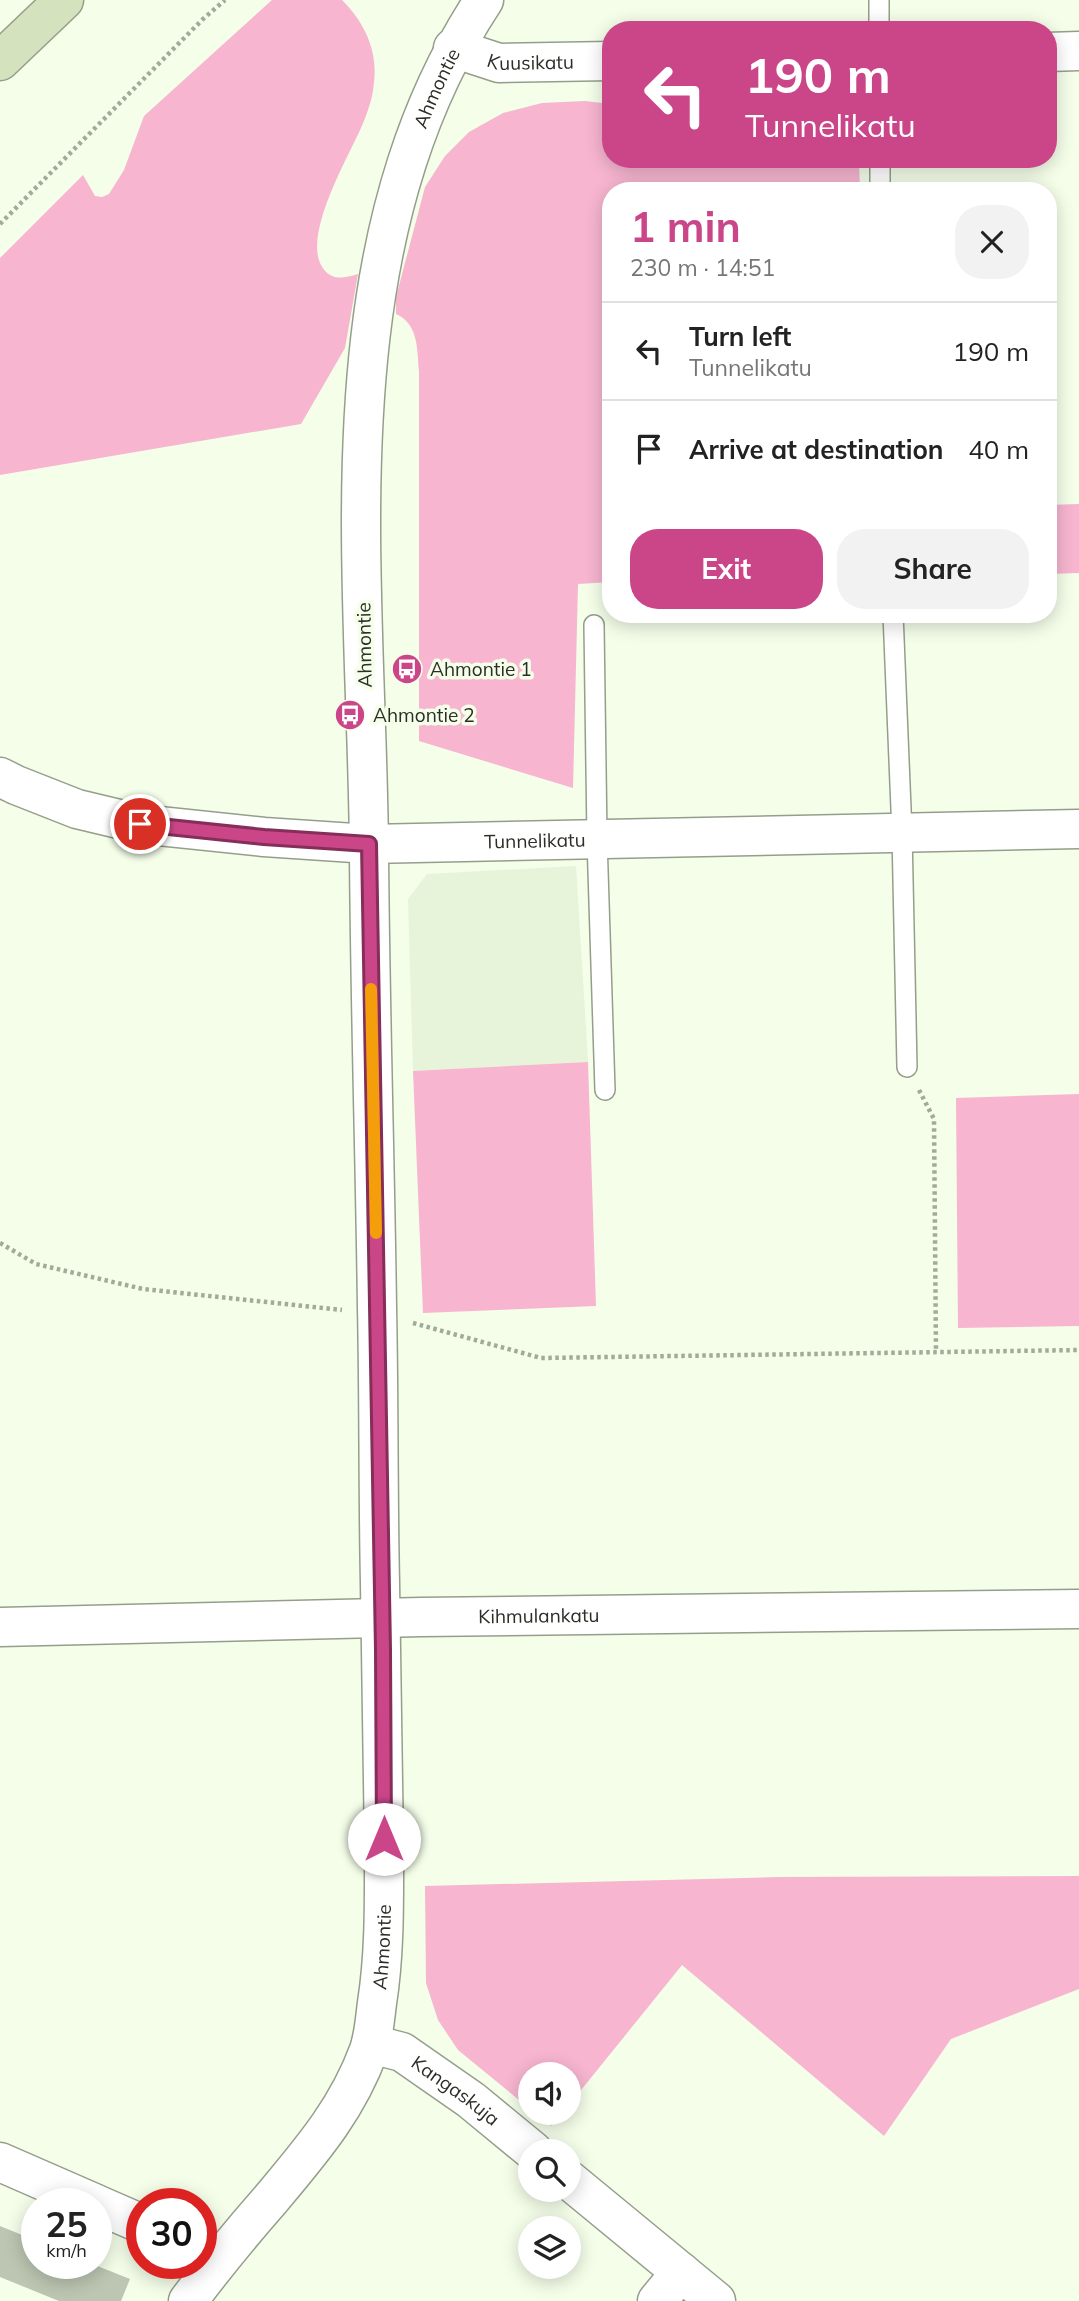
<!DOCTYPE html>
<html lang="en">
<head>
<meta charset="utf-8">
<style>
  body { margin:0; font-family:Mulish,sans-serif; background:#f2f2f2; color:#222; height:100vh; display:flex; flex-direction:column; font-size:26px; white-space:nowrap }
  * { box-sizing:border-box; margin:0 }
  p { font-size:23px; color:#767676 }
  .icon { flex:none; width:38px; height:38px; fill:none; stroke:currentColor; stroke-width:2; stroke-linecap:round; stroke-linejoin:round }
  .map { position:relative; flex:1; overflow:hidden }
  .panel { position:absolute; left:602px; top:182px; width:455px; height:441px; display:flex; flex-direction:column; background:#fff; border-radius:28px; box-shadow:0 4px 18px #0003 }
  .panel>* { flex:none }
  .guide { position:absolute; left:602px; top:21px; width:455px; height:147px; border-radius:28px; box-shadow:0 4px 18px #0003; background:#cb4689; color:#fff; overflow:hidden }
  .tools { position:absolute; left:518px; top:2062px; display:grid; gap:14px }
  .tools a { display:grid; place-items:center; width:63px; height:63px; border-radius:50%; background:#fff; box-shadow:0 4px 18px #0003; font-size:35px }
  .speed { position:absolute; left:21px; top:2188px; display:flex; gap:14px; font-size:35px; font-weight:700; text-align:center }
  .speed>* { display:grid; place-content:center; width:91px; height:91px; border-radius:50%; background:#fff; box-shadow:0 4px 18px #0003; line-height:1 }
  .speed small { font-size:18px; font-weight:400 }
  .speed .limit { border:10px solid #d22; background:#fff; color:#111 }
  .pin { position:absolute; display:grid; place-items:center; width:60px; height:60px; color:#fff; margin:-30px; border:4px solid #fff; border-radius:50%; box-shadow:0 2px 7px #0007 }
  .me { position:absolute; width:77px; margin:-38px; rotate:0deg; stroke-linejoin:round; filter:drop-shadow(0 0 5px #0008) }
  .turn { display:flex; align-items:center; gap:24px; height:147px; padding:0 28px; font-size:32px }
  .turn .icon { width:91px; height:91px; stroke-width:2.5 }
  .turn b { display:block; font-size:49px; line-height:60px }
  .round { display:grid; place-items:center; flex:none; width:74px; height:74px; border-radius:28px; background:#f2f2f2 }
  .summary { display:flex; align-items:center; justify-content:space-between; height:119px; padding:0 28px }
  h1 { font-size:42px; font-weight:700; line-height:52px; color:#cb4689 }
  .button { display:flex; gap:14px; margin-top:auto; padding:14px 28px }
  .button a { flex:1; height:80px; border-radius:28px; background:#cb4689; color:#fff; font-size:28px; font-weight:700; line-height:80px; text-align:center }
  .button a+a { background:#f2f2f2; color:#222 }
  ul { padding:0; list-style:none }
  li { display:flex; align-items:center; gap:21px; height:98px; padding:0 28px; border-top:2px solid #e0e0e0 }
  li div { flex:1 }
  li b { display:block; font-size:26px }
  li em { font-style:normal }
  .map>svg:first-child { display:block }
  .built { fill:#e7f4d9 }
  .forest { fill:#f7b5d0 }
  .building { fill:#bcc6b2 }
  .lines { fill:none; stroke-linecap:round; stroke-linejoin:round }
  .lane-casing { stroke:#959e8b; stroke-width:22 }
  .street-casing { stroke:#959e8b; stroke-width:41 }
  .secondary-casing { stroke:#959e8b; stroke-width:41 }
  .path { stroke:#a2aa9a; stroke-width:4.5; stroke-dasharray:3.5 3.5; stroke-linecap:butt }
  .lane { stroke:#fff; stroke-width:19 }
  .street { stroke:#fff; stroke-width:38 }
  .secondary { stroke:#d5e2be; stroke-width:38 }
  .route-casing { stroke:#842e59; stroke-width:18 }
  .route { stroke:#cb4689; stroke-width:12 }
  .slow { stroke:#f59e0b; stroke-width:12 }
  .labels { text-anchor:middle; stroke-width:7; stroke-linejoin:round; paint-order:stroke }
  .street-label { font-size:19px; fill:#2a2e26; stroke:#f4fee9 }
  .poi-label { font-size:19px; fill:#2a2e26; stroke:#f4fee9; text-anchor:start }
</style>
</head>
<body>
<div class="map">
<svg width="1079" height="2301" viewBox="0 0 1079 2301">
  <rect width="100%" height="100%" fill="#f4fee9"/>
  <polygon class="built" points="576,866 588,1062 413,1071 408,899 427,874"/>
  <g class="forest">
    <path d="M272,0H342C364,22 378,50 374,82C373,98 367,114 361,128C347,159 304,233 321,265C330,281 342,279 358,274L345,348L301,424L0,475V258L83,175L95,196L102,197L109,194L124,170L144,116Z"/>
    <path d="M585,101L611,104V159H859L860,191H611V582L578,584L573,788L419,741V371C417,350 419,324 396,314V297L425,187L445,156L469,132L503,113L542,103Z"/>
    <polygon points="1079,504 1079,573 1048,574 1048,505"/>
    <polygon points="588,1062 596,1306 423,1313 413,1071"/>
    <polygon points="1079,1094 1079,1326 958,1328 956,1098"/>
    <polygon points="1079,1876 1079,1989 951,2039 884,2136 682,1965 569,2105 569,2074 530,2074 530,2109 458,2050 438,2020 426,1983 425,1886 779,1877"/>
    <polygon points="534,2112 563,2112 551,2126"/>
  </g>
  <polygon class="building" points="0,2226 37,2241 37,2263 90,2263 130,2279 121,2301 59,2301 0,2277"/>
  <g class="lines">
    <g class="lane-casing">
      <g id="lane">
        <polyline points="879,0 879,30"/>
        <polyline points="880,159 880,191"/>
        <polyline points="893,614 902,833 907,1067"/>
        <polyline points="594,625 597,839 605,1090"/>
      </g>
    </g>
    <g class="street-casing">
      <g id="street">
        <path id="s1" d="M453,48L499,63L611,61"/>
        <polyline points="1048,52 1079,51"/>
        <path id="s2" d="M0,777L16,785L77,809L140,824L264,837L369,844L1079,829"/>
        <path id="s3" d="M0,1627L421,1617L1079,1609"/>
        <path id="s4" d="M371,2044L402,2052L471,2100L533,2151"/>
        <polyline points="0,2162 94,2203"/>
        <polyline points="569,2180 716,2301"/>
        <polyline points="96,2204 142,2224"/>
        <path id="s5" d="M188,2301C214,2266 242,2232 271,2199C311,2151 347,2110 369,2050C374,2035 375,2018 377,2003C385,1952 384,1899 384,1847C383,1759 382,1671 380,1583C378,1492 379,1400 377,1308C375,1156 370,1004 369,852C367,570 319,250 484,0"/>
        <polyline points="657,2301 681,2272"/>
      </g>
    </g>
    <g class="secondary-casing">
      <polyline id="secondary" points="0,61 64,0"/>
    </g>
    <g class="path">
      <polyline points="0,224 203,19 225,0"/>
      <polyline points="919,1090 934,1119 936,1352"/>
      <polyline points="0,1243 36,1264 143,1289 342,1310"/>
      <polyline points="413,1323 541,1358 1079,1350"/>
    </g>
    <use href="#lane" class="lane"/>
    <use href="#street" class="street"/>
    <use href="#secondary" class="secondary"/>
  </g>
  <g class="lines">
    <g class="route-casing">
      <polyline id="route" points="140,824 264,837 369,844 383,1650 384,1839"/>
    </g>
    <use href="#route" class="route"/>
    <polyline class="slow" points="371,989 376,1233"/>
  </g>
  <defs>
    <g id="bus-disc" transform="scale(1.575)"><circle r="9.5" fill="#cb4689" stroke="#f4fee9"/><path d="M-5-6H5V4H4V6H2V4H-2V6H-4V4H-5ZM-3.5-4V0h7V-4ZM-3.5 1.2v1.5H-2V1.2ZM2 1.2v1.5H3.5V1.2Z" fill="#fff"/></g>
  </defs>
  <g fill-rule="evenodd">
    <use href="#bus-disc" x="407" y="669"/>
    <use href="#bus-disc" x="350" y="715"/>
  </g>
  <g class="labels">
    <g class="street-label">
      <text dy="7" stroke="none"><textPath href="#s1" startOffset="80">Kuusikatu</textPath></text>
      <text dy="7" stroke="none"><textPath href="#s5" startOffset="2284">Ahmontie</textPath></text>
      <text transform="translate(364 645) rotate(-91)" y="7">Ahmontie</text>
      <text dy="7" stroke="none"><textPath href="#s2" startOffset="544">Tunnelikatu</textPath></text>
      <text dy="7" stroke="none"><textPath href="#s3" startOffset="539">Kihmulankatu</textPath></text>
      <text dy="7" stroke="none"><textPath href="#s5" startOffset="415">Ahmontie</textPath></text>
      <text dy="7" stroke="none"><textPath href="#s4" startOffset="98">Kangaskuja</textPath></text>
    </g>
    <g class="poi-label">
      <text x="430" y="676">Ahmontie 1</text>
      <text x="373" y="722">Ahmontie 2</text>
    </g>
  </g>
</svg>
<div class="tools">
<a><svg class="icon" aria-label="sound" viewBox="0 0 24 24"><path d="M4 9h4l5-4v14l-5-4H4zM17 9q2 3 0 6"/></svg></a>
<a><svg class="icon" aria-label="search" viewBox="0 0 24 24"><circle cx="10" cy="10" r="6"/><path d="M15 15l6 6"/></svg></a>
<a><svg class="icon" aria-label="layers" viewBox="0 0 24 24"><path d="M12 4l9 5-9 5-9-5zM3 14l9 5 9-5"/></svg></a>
</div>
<div class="speed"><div>25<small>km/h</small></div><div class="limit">30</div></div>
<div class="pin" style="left:140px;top:824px;background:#d93025"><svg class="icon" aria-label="arrive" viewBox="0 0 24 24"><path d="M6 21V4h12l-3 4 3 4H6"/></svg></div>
<svg class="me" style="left:384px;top:1839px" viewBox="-20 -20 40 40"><circle r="19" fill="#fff"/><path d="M0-13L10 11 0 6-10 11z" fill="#cb4689"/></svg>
<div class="guide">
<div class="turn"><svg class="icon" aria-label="left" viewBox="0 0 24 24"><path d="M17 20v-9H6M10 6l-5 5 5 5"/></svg><div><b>190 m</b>Tunnelikatu</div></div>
</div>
<section class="panel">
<div class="summary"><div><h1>1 min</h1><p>230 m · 14:51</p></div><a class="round"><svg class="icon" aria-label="close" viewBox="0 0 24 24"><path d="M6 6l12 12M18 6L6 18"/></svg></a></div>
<ul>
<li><svg class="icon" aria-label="left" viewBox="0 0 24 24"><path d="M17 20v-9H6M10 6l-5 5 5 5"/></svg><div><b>Turn left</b><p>Tunnelikatu</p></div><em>190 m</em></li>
<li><svg class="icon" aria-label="arrive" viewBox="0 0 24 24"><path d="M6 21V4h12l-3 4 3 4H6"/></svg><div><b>Arrive at destination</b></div><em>40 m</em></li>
</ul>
<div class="button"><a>Exit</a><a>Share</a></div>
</section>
</div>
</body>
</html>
